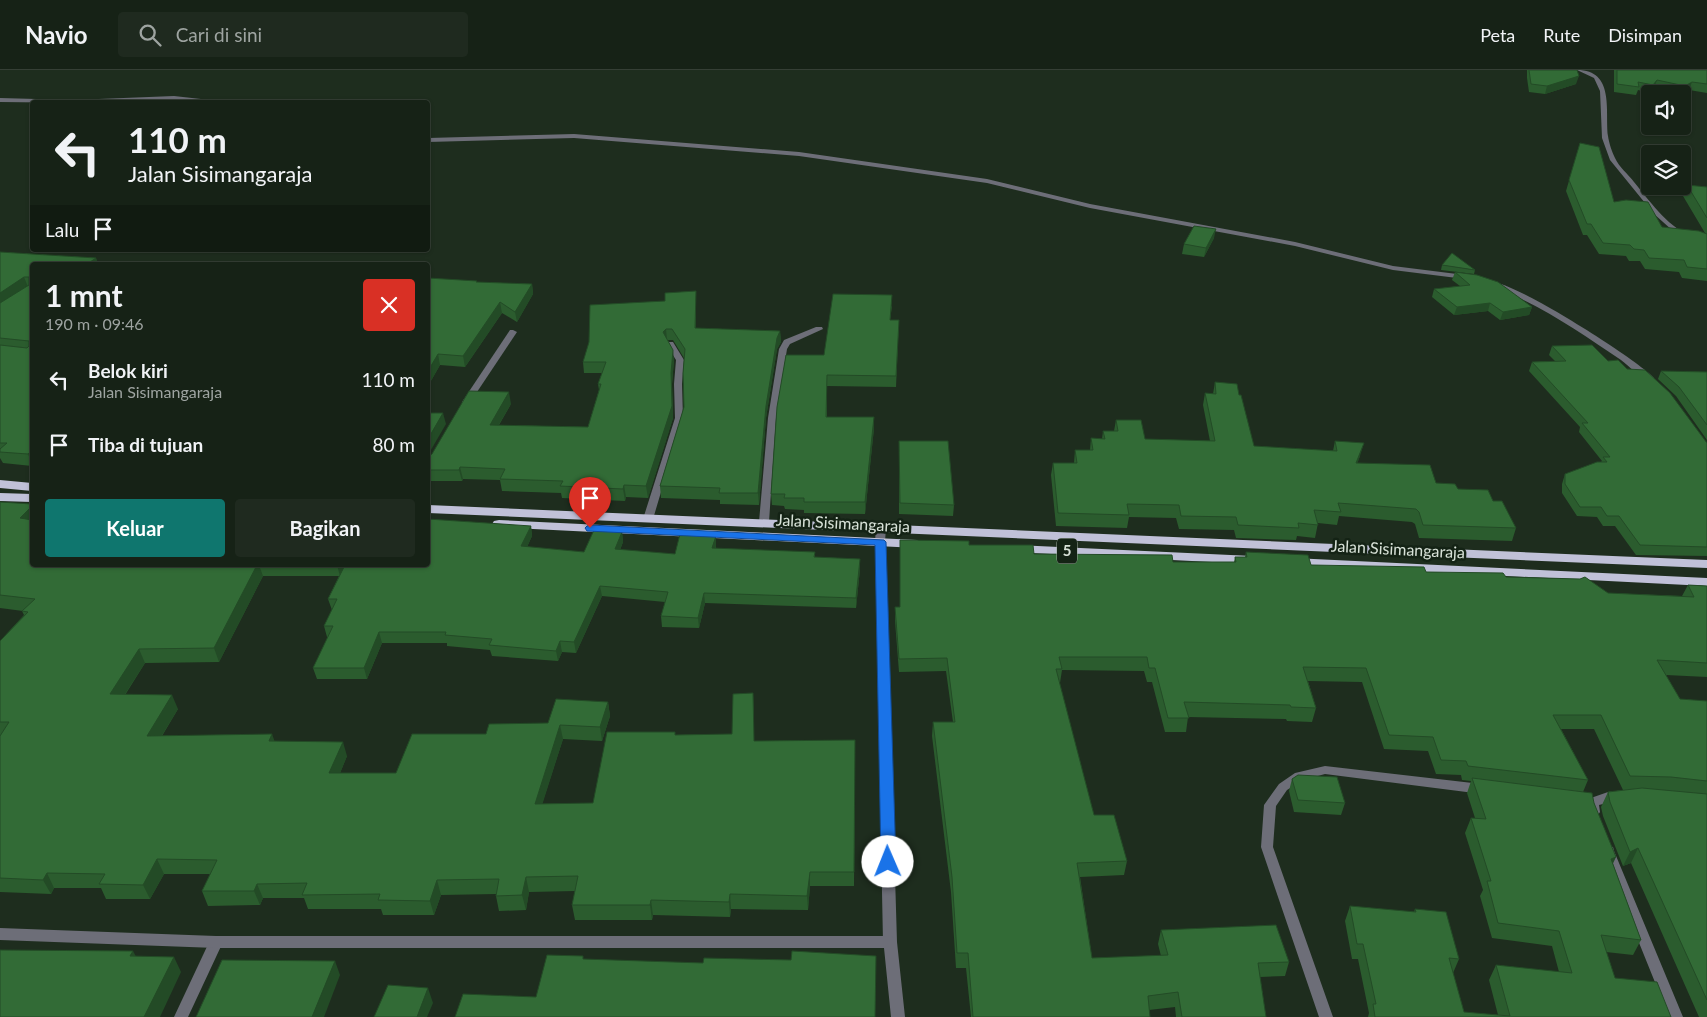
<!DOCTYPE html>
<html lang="id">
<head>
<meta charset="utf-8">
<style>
  body { margin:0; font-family:Lato,sans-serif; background:#1f2a1f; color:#f1f3f6; height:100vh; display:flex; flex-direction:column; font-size:19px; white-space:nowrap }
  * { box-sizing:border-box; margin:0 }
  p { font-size:16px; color:#9ea4a1 }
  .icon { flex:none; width:28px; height:28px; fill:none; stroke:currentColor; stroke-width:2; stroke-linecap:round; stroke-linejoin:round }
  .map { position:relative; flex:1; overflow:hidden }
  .details { position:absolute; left:30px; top:192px; width:400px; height:305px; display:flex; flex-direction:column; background:#162216; border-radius:5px; box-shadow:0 1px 4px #0004,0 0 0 1px #353f35 }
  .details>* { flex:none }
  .guide { position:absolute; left:30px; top:30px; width:400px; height:152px; border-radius:5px; box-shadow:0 1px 4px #0004,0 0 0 1px #353f35; background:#162216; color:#f1f3f6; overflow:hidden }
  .buttons { position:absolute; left:1641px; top:15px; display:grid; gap:10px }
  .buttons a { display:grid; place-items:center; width:50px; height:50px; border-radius:5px; background:#162216; box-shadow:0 1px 4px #0004,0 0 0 1px #353f35; font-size:25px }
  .pin { position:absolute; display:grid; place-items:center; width:42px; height:42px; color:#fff; margin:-51px -21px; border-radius:50% 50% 50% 0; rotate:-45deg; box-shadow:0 0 5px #0007 }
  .pin .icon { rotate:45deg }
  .me { position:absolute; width:55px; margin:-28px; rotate:359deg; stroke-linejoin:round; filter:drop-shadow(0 0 4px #0008) }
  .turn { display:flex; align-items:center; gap:18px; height:105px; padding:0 15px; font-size:22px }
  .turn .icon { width:65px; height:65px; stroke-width:2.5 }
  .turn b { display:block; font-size:35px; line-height:42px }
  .then { display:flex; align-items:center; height:48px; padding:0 15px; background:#0003; gap:10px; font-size:19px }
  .round { display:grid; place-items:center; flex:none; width:52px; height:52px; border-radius:5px; background:#1f2a1f }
  .head { display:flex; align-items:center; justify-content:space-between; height:85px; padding:0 15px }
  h1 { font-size:30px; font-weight:700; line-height:38px }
  .action { display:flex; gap:10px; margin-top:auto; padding:10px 15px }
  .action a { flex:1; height:58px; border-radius:5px; background:#0f766e; color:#fff; font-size:20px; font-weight:700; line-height:58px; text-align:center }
  .action a+a { background:#1f2a1f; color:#f1f3f6 }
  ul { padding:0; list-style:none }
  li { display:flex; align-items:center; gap:15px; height:65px; padding:0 15px }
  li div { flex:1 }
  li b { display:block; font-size:19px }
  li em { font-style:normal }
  header { display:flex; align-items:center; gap:30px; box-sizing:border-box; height:70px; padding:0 25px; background:#162216; border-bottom:1px solid #353f35 }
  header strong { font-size:24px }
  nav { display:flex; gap:28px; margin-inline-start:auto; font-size:18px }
  .search { width:350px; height:45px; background:#1f2a1f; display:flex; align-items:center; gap:12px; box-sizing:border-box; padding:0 18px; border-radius:5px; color:#9ea4a1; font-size:19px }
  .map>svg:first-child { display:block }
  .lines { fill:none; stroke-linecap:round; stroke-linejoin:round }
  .minor { fill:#6d6e78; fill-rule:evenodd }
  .tertiary { fill:#6d6e78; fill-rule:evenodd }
  .trunk { fill:#c0c1d8; fill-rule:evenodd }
  .wall { fill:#2b5c2e }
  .shaded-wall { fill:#234b26 }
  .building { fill:#326b36; stroke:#234b26 }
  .route { fill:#1a73e8; stroke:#114b97 }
  .labels { text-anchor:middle; stroke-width:5; stroke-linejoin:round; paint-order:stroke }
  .shield { fill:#142315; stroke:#9da99e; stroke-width:1 }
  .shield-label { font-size:15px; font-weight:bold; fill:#d8e2d8 }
  .street-label { font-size:16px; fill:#d8e2d8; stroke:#142315 }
</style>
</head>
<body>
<header>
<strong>Navio</strong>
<div class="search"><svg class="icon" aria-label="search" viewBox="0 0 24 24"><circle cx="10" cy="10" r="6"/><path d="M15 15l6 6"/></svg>Cari di sini</div>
<nav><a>Peta</a><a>Rute</a><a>Disimpan</a></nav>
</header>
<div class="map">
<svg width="1707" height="947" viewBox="0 0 1707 947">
  <rect width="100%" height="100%" fill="#1e2d1e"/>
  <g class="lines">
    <g class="minor">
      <path d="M1577,0C1615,0 1605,41 1608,66C1609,73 1612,82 1615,88C1619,97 1628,104 1634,112C1648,129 1667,156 1689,165C1694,167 1701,168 1707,170V174L1683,167L1672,160L1654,144L1610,90L1602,68L1600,21L1594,8Z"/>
      <path d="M174,26L210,30L213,32C199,34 185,29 171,30C114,32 57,33 0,32V28L73,30Z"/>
      <polygon points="574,64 799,82 987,109 1090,134 1295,172 1393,196 1465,205 1469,207 1465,209 1393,200 1295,176 1090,138 987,113 799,86 574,68 428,72 428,68"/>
      <path d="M1491,212C1512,210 1638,290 1654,308L1653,310C1643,311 1629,296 1621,290C1581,263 1538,233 1491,216Z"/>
      <polygon points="816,257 822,257 823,259 790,274 787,279 776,348 769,452 764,455 761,454 759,452 768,348 779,279 784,270"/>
      <polygon points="510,260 513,260 517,262 469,334 463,334 462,332"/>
      <polygon points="667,272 673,272 684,290 682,314 683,348 653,449 648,452 643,449 675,348 674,314 676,290 666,274"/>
      <polygon points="881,454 886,457 885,472 897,872 895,876 890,878 885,876 883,872 875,472 876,457"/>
      <polygon points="1325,696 1490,715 1494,717 1496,720 1494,723 1490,725 1325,704 1303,710 1287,720 1276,736 1273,777 1333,947 1319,947 1261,777 1264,735 1279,714 1295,703"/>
      <polygon points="1619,721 1623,723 1625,726 1623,729 1599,735 1600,742 1598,745 1594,747 1590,745 1586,732 1588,729 1608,722"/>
      <polygon points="1608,776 1613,777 1614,781 1683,947 1669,947 1602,781 1603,777"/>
      <polygon points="216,866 221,868 223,872 188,947 174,947 211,868"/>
    </g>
    <polygon class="tertiary" points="0,858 216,866 890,866 895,868 897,872 905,947 891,947 884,878 216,878 0,870"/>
    <g class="trunk">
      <polygon points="0,410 32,413 32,421 0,418"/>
      <polygon points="0,423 32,424 32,432 0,431"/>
      <polygon points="428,435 1707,490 1707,498 428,443"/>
      <polygon points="499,450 917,470 924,474 917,478 494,457 492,454 494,451"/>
      <polygon points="1016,475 1252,486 1257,487 1259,490 1257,493 1252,494 1011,482 1009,479"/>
      <polygon points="1293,488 1707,508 1707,516 1288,495 1286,492 1288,489"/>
    </g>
  </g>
  <g class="wall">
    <polygon points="1527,0 1577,0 1576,14 1545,24 1529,22 1527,8"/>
    <polygon points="1614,0 1707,0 1707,23 1689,20 1682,24 1654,18 1650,23 1638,20 1636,25 1614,22"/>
    <polygon points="1580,73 1614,132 1662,157 1705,163 1683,126 1687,115 1707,117 1707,211 1682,208 1679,202 1645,199 1640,191 1629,191 1626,186 1599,184 1587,165 1583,165 1566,121"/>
    <polygon points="1214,168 1204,187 1182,184 1184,174"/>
    <polygon points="0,182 96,188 97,192 32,195 32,396 3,393 0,388"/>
    <polygon points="1442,195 1475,200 1474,204 1441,200"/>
    <polygon points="1455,202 1532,237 1529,245 1500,250 1488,241 1454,245 1432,227 1434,219 1460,216 1452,210"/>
    <polygon points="428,208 477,212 532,214 533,224 517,252 502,243 465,297 440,295 428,316"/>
    <polygon points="696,231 696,258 780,261 781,272 777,279 766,348 759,435 720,434 720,430 661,428 660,416 684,337 684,288 673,270 668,270 674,290 672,314 673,348 648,428 626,427 625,431 562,428 561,423 502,421 500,410 463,409 462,411 428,411 428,387 511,334 499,355 588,357 599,320 598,314 602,303 584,303 583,292"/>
    <polygon points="892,236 890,250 899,250 896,317 827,316 827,347 874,358 865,444 804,443 804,440 785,439 784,436 772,435 771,424 824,285"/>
    <polygon points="1552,276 1608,291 1707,373 1707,486 1636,485 1615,456 1603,456 1597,447 1577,446 1562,423 1562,414 1565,404 1601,392 1602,391 1579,362 1580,357 1529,301 1532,292 1555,291 1549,285"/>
    <polygon points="1661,301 1707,302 1707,370 1676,326 1658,309"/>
    <polygon points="1215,312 1239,325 1254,376 1333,381 1335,371 1360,386 1357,393 1458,419 1493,431 1516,458 1512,471 1419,468 1415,454 1412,452 1339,446 1337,455 1318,453 1315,468 1297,466 1296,470 1236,468 1234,460 1179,459 1176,448 1129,447 1127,458 1056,456 1051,405 1053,393 1074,393 1075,380 1090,380 1091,368 1102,369 1103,361 1114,361 1116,350 1145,369 1210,371 1203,335 1205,323 1213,324"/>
    <polygon points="899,381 954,435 953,446 899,444"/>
    <polygon points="0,432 32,495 428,495 531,456 532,466 527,477 584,482 622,462 623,472 620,480 675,484 716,476 716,479 815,482 815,487 860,489 860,499 856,538 705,533 699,558 662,557 661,546 665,532 602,526 576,583 562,582 558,591 492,586 490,580 447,576 447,573 382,573 367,609 317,609 313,598 328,567 327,567 324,556 332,540 328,529 339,506 263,506 219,592 145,593 125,625 178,639 162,666 275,671 347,686 340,703 396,703 486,664 548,653 608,632 610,646 602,671 563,669 542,734 593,733 675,662 675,665 732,664 754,637 754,671 855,670 854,816 810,816 808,840 731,839 730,847 653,845 652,850 575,850 572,835 575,821 529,822 526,840 499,841 496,826 496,824 441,825 434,845 383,845 381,839 308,839 304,828 263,828 260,835 208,836 202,821 210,804 164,804 150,829 106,829 101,818 54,818 51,824 0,822 0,571 24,545 22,541 23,541 0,538"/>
    <polygon points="900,470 969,475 1034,484 1173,492 1234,492 1235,487 1245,487 1246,482 1311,495 1426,502 1506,507 1608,523 1682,526 1688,515 1707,516 1707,607 1666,605 1680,629 1707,631 1707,947 1699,947 1631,793 1623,796 1603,746 1601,737 1608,722 1623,720 1594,659 1561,659 1588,710 1583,722 1594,733 1613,794 1641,870 1633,885 1606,882 1615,908 1671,947 1368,947 1369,943 1358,889 1352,889 1345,851 1350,836 1414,842 1415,839 1459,889 1453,903 1464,942 1498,945 1489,910 1496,895 1559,902 1552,876 1492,868 1480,826 1483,820 1465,763 1471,748 1475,748 1467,723 1471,711 1462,710 1461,705 1436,704 1428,681 1384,679 1362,612 1308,611 1316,638 1312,652 1287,651 1286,649 1188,647 1186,662 1165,662 1152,612 1147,612 1144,601 1062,600 1060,613 1059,613 1094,745 1127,791 1124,805 1080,807 1092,888 1161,886 1158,874 1161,860 1289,892 1285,906 1260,907 1266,947 1176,947 1175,937 1149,940 1150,947 971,947 966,898 956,898 951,822 932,666 933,652 953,652 946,601 899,602 895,551 895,537 900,537"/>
    <polygon points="1292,709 1345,733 1341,745 1294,742 1289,721"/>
  </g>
  <g class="shaded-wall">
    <polygon points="1579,6 1576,14 1545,24 1547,16"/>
    <polygon points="1657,10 1654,18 1650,23 1653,15"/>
    <polygon points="1692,12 1689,20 1682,24 1685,16"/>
    <polygon points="1216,159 1214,168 1204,187 1206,178"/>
    <polygon points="96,188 98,195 90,192"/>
    <polygon points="24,207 28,217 0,237 0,223"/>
    <polygon points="532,214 533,224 517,252 515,242"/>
    <polygon points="696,221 696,269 695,258"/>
    <polygon points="500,232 502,243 465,297 463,286"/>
    <polygon points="1490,233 1488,241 1454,245 1457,237"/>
    <polygon points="1532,237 1529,245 1500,250 1503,242"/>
    <polygon points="666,259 667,270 663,262"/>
    <polygon points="780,261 781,272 777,279 766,348 759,435 758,423 766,336 777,268"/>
    <polygon points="673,280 674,290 672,314 673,348 648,428 646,416 671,303"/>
    <polygon points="438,284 440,295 428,316 428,301"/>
    <polygon points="509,322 511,334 492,366 490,355"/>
    <polygon points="443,343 446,354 428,385 428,369"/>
    <polygon points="874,347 874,358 865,444 865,432"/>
    <polygon points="1364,373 1360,386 1353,406 1356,393"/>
    <polygon points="32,380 32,395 28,384"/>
    <polygon points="460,397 463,409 462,411 459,400"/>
    <polygon points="624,415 626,427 625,431 623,419"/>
    <polygon points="32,436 32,455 20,448"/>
    <polygon points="531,456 532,466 523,486 521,476"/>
    <polygon points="622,462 623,472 616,490 615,479"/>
    <polygon points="716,466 716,476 713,489 712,478"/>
    <polygon points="860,489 860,499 856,538 856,528"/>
    <polygon points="257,495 259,495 263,506 219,592 214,578"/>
    <polygon points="337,495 345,495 340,506"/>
    <polygon points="600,516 602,526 576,583 574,572"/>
    <polygon points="704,523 705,533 699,558 698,548"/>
    <polygon points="379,562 382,573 367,609 364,598"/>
    <polygon points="560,571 562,582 558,591 556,581"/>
    <polygon points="139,579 145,593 116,638 110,624"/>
    <polygon points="753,623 754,637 754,686 754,671"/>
    <polygon points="172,625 178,639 153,680 147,666"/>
    <polygon points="608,632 610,646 602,671 600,657"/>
    <polygon points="560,655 563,669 538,748 535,734"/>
    <polygon points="272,664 277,678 269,671"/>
    <polygon points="343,672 347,686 334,718 329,703"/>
    <polygon points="1638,778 1631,793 1623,796 1630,782"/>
    <polygon points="1616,787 1609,802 1611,789"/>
    <polygon points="157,789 164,804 150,829 143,815"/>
    <polygon points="810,802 810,816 808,840 807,826"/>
    <polygon points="47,803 54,818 51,824 43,810"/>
    <polygon points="526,807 529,822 526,840 522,825"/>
    <polygon points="437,810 441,825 434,845 430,831"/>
    <polygon points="257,814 263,828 260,835 254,821"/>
    <polygon points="730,824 731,839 730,847 729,832"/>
    <polygon points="651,830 653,845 652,850 650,835"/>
    <polygon points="133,881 141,896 130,886"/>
    <polygon points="174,887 181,902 160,947 144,947"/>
    <polygon points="335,891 340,905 324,947 312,947"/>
    <polygon points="428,918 433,933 427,947 417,947"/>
  </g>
  <g class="building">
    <polygon points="1529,0 1577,0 1579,6 1547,16 1531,14"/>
    <polygon points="1617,0 1707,0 1707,14 1692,12 1685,16 1657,10 1653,15 1638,12 1639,17 1617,14"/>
    <polygon points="1580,73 1599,77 1614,132 1626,130 1648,132 1662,157 1699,161 1707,164 1707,199 1687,197 1684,190 1649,188 1644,180 1634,179 1630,175 1603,173 1591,154 1587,154 1569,110"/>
    <polygon points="1687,115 1707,117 1707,148"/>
    <polygon points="1194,156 1216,159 1206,178 1184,174"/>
    <polygon points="0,182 96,188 90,192 166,195 32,195 32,380 28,384 0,382 0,379 7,373 0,373 0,275 27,278 29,276 29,271 0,268 0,233 29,215 29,207 24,207 0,223"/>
    <polygon points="1452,183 1475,200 1442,195"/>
    <polygon points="295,192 336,195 291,195"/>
    <polygon points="1455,202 1477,205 1498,212 1532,237 1503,242 1490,233 1457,237 1434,219 1470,215"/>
    <polygon points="428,208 477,211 476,212 532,214 515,242 500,232 463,286 438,284 428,301"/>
    <polygon points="696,221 695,258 780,261 777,268 766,336 758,423 719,423 720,418 660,416 684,337 683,303 685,279 672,259 666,259 663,262 673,280 671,303 672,336 646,416 624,415 623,419 560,416 563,411 500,409 505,399 460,397 459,400 428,400 428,387 432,384 469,321 509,322 490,355 588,357 601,314 598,314 606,292 583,292 589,272 590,235 665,231 665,223"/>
    <polygon points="833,224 892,225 890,250 899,250 896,306 827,305 826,347 874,347 865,432 804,432 804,428 784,428 785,424 771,424 777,337 786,285 824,285"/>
    <polygon points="1592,275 1608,291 1618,290 1627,299 1645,300 1670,323 1707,373 1707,477 1640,475 1619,446 1607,446 1601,437 1580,437 1565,414 1565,404 1597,392 1607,392 1603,387 1610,387 1582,353 1588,353 1532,292 1566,291 1552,276"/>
    <polygon points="1661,301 1707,302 1707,355 1679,317"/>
    <polygon points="1215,312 1237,314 1239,325 1241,325 1254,376 1337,381 1335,371 1364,373 1356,393 1430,395 1436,413 1455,414 1458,419 1488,420 1493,431 1502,431 1516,458 1423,455 1419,442 1416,439 1338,433 1341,442 1314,440 1318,455 1298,453 1299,458 1238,455 1236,447 1181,446 1179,435 1127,434 1129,445 1058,443 1053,393 1077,393 1075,380 1093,380 1091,368 1105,369 1103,361 1118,361 1116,350 1141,350 1145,369 1215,371 1205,323 1216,324"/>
    <polygon points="428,343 443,343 428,369"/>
    <polygon points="899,371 948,371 954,435 900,433"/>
    <polygon points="0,432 32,434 32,436 20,448 32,450 32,495 257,495 214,578 139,579 110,624 172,625 147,666 272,664 269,671 343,672 329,703 396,703 412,664 486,664 489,654 548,653 556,629 608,632 600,657 560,655 535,734 593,733 607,662 675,662 675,665 732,664 733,624 753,623 754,671 855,670 854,802 810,802 807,826 730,824 729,832 651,830 650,835 572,835 578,806 526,807 522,825 496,826 499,809 437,810 430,831 378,830 380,824 302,825 307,813 257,814 254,821 202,821 217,790 157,789 143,815 99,814 105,804 47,803 43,810 0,808 0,666 9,652 0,652 0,571 28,542 22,541 35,529 0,525"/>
    <polygon points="428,449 531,456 521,476 584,482 594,460 622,462 615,479 675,484 680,464 716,466 712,478 815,482 814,487 860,489 856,528 704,523 698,548 661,546 668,522 600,516 574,572 560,571 556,581 489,575 492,569 445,565 446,562 379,562 364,598 313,598 333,556 324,556 337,529 328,529 345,495 428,495"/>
    <polygon points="900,470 969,471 969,475 1033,475 1034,484 1172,485 1173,492 1236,492 1235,487 1247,487 1246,482 1308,485 1311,495 1424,497 1426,502 1503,503 1506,507 1580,509 1585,507 1608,523 1694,527 1688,515 1707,516 1707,593 1657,590 1680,629 1707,631 1707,711 1671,707 1630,706 1601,645 1553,645 1588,710 1468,696 1466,691 1441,690 1433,667 1389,665 1366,598 1303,597 1316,638 1291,637 1290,635 1184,632 1189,648 1168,648 1155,598 1149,598 1147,587 1059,587 1062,599 1056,599 1094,745 1114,745 1127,791 1077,793 1092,888 1168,885 1161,860 1276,855 1289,892 1258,893 1266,947 1182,947 1178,922 1148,926 1150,947 973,947 968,883 957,883 952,807 933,652 955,652 947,588 899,589 895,537 900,537"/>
    <polygon points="1298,705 1337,707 1345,733 1298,730 1292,709"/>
    <polygon points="1472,708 1592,723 1594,733 1616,787 1611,789 1641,870 1601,865 1615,908 1657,912 1671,947 1375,947 1373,934 1376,934 1363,874 1357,874 1350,836 1416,842 1415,839 1446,842 1459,889 1449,888 1464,942 1510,946 1496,895 1572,903 1559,861 1498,853 1487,811 1491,811 1471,748 1486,749"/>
    <polygon points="1642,718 1707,724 1707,930 1638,778 1630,782 1610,732 1608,722"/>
    <polygon points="0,880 133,881 130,886 174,887 144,947 0,947"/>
    <polygon points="792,881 876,886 875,947 455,947 463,924 536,927 547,885 583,886 583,889 703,893 704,888 791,890"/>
    <polygon points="222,890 335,891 312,947 196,947"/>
    <polygon points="388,915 428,918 417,947 374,947"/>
  </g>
  <polygon class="route" points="590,455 884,470 886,472 896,792 894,796 888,798 883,796 881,792 875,475 587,461 585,458 587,456"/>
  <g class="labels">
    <rect class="shield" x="1057" y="468.5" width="20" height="25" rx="4"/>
    <g class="shield-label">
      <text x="1067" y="486">5</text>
    </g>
    <g class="street-label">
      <text transform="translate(843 453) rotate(3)" y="6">Jalan Sisimangaraja</text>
      <text transform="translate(1398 479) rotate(3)" y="6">Jalan Sisimangaraja</text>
    </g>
  </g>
</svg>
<div class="buttons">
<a><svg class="icon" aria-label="sound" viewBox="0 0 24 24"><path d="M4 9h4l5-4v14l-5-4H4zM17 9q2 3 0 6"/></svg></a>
<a><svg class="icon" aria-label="layers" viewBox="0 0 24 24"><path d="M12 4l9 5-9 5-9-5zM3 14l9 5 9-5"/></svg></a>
</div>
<div class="pin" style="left:590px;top:458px;background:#d93025"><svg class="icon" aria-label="arrive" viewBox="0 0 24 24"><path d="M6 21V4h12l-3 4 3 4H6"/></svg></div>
<svg class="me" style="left:888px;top:792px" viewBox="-20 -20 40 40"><circle r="19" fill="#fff"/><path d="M0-13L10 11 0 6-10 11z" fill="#1a73e8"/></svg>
<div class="guide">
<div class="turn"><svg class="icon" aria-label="left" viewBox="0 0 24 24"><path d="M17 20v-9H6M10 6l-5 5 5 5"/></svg><div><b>110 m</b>Jalan Sisimangaraja</div></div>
<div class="then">Lalu<svg class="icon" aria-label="arrive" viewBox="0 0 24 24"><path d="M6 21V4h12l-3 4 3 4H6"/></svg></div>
</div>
<section class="details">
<div class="head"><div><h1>1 mnt</h1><p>190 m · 09:46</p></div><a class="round" style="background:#d93025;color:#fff"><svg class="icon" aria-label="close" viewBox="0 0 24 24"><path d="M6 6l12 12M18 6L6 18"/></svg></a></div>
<ul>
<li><svg class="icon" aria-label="left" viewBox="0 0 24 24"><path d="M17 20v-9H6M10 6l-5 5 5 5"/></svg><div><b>Belok kiri</b><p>Jalan Sisimangaraja</p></div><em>110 m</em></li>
<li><svg class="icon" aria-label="arrive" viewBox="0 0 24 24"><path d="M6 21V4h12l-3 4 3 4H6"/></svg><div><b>Tiba di tujuan</b></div><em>80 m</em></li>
</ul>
<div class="action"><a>Keluar</a><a>Bagikan</a></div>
</section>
</div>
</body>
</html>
